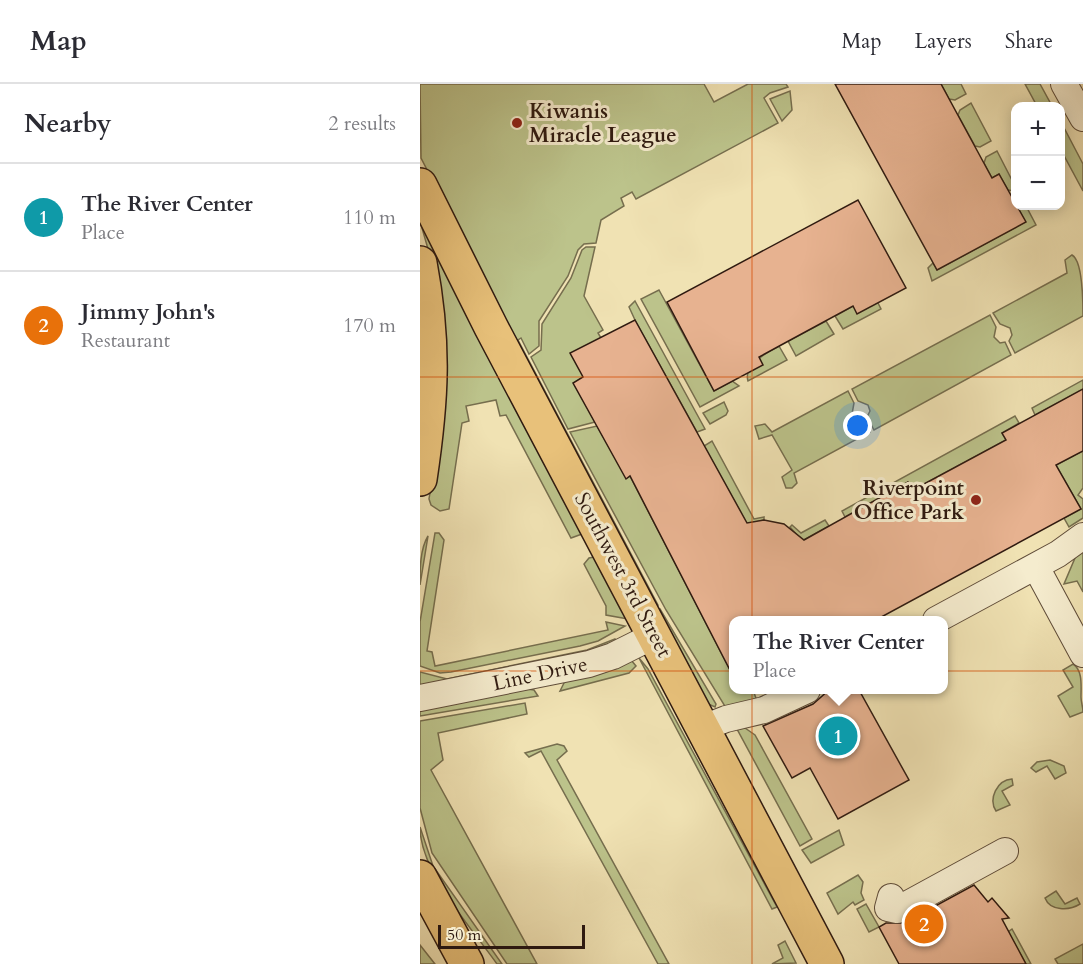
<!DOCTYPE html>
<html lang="en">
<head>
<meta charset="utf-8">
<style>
  :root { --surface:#fff; --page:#f2f2f3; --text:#2b2b33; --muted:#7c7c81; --line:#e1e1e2; --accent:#8f2418 }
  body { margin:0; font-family:Cardo,serif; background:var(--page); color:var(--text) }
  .controls { position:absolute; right:18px; top:18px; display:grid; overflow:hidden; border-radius:12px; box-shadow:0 3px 15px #0003 }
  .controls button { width:54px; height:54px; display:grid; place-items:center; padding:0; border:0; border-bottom:2px solid var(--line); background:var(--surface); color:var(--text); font:30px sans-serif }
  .scale { position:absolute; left:18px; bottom:15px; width:147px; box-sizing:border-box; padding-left:6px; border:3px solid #2f1a10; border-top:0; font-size:16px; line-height:21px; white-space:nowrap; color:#2f1a10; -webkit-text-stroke:4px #f5ecce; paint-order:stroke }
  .you { position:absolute; left:438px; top:342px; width:21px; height:21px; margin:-15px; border:4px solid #fff; border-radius:50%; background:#1a73e8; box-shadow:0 0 0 9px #1a73e833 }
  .badge { display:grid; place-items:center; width:39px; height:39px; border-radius:50%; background:var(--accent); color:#fff; font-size:20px; font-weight:700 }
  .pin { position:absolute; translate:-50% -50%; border:3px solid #fff; box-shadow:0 2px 6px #0006 }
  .popup { position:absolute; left:309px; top:532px; width:219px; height:78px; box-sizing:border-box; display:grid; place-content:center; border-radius:12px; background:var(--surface); filter:drop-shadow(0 2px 4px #0005); font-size:20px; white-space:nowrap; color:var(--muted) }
  .popup b { font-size:22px; color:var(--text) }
  .popup::after { content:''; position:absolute; left:50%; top:100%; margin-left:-12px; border:12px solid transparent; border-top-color:var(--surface) }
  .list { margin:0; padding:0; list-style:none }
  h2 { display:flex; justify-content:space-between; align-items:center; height:78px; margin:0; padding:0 24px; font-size:26px }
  h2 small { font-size:20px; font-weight:400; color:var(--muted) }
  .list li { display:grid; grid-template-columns:39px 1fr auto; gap:18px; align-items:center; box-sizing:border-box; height:108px; padding:0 24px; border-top:2px solid var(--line) }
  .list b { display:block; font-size:22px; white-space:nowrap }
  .list p { margin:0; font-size:20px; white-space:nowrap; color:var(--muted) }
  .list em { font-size:20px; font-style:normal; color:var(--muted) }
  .map { position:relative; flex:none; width:663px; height:880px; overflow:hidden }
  header { display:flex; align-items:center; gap:36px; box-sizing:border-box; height:84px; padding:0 30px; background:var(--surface); border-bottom:2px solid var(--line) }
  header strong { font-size:28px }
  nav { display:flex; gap:33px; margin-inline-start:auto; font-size:21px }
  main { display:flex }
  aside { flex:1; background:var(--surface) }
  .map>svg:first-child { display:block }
  .green { fill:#bcc38b; stroke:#766e4e; stroke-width:1.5 }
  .building { fill:#e7b290; stroke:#2f1a10; stroke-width:1.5 }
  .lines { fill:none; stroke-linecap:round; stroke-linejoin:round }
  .minor-casing { stroke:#5f4c39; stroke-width:28 }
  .major-casing { stroke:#2f1a10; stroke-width:36 }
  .minor { stroke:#f5ecce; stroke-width:26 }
  .major { stroke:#e8c17a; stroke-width:33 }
  .grid { fill:none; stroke:#d6530c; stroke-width:1.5; stroke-opacity:0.55 }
  .poi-dot { fill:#8f2418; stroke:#f5ecce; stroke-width:2 }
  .labels { text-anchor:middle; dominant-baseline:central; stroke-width:6; stroke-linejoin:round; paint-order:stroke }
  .poi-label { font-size:21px; font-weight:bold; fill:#2f1a10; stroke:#f5ecce; text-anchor:start }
  .street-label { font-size:21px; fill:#2f1a10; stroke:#f5ecce }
</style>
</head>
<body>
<header>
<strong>Map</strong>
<nav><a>Map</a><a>Layers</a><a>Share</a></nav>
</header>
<main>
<aside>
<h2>Nearby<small>2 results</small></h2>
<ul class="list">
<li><span class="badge" style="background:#0f9aa8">1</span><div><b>The River Center</b><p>Place</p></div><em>110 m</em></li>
<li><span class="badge" style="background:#e8710a">2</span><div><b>Jimmy John's</b><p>Restaurant</p></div><em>170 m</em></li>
</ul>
</aside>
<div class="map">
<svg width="663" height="880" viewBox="0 0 663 880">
  <rect width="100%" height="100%" fill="#f0e2b3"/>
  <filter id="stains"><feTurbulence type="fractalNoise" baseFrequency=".00333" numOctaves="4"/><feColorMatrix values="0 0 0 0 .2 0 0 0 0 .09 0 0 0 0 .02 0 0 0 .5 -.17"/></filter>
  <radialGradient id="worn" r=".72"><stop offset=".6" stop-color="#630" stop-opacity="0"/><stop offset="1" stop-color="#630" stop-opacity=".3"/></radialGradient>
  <g class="green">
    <polygon points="0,0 284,0 294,18 328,0 366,0 368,3 350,9 344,14 358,39 216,115 212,108 201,114 204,122 181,136 176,159 164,160 158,166 148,192 119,237 119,262 109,270 101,254 98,256 238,521 233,523 1,74"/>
    <polygon points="521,0 541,0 546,10 535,16 529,15"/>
    <polygon points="605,0 620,0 632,22 617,22"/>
    <polygon points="370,7 372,26 362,37 350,15"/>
    <polygon points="551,19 571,57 560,63 555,62 538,31 540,26"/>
    <polygon points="641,38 663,80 663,107 641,66"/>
    <polygon points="577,67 595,102 594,107 588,106 579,90 572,94 564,79 566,73"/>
    <polygon points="597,122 606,122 616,141 512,197 508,184 513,179 517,186 605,138"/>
    <polygon points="0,137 162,450 151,454 86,331 80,332 76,316 46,322 49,337 42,339 29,425 20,427 11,421 9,415 16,371 14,186"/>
    <polygon points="166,163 175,163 164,212 183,246 178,249 181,254 163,293 154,299 175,338 148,345 111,273 121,266 122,240 151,194 162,166"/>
    <path d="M652 171C663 177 663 216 663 232L595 269 589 257 592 251 590 244 580 240 573 229 647 189 645 176Z"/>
    <polygon points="239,206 294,307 312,297 319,302 280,323 221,215"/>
    <polygon points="215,217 285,345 277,348 215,236 209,223"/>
    <polygon points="458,219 461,225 423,245 415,232 433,222"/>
    <polygon points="570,231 576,243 574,253 580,259 585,258 591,271 454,346 447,333 450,327 448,321 438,317 432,305"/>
    <polygon points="406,237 414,250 376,272 368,257"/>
    <path d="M359 262 367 276 328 297C323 280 347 269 359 262Z"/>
    <polygon points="663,296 663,305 615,331 612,324"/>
    <polygon points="428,307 434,319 432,330 443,335 450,348 374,389 377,399 372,404 366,404 362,393 372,386 352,351 339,355 335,342 345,340 352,348"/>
    <polygon points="304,318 308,327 306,331 290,340 283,329"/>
    <polygon points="595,332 599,339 582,349 586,356 493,406 488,398 425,433 422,427"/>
    <polygon points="177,342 207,394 210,392 309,584 313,582 313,606 333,606 337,617 306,624 246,526 150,348"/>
    <polygon points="292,357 334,435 344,433 344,436 327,440 284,362"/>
    <polygon points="663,367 663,404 658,411 663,415 663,434 649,443 644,434 661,425 636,381"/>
    <polygon points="405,436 409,442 382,457 370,443 372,441 381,449"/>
    <polygon points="15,449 19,449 24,456 7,567 12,568 15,582 188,546 186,538 205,542 178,557 160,562 31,588 20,589 0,582 0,538"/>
    <path d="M8 452 0 501C0 485 0 465 8 452Z"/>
    <polygon points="663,466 663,508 657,497 644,500 658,467"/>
    <polygon points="174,473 208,535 186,531 186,522 164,480 169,474"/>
    <polygon points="240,525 296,620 295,623 286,619 236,528"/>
    <polygon points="195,555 196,557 167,569 0,602 0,588 27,595 167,566"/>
    <polygon points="219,574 228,585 357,823 352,825"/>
    <polygon points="211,576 216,582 209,589 140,607 145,597"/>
    <path d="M653 580C663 586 661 603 661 613 661 618 663 623 663 628L650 633 638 612 653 603 643 586Z"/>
    <polygon points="107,605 114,606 118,612 0,632 0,626"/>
    <polygon points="105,619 107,630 18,649 23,676 11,686 117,880 87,880 12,769 0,724 0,637"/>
    <polygon points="325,644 335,651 392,755 380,762 317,645"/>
    <polygon points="137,660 144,662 147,667 137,676 249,880 238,880 121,667 109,673 105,669"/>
    <polygon points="630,676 644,682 646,689 635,695 627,682 616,688 611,684 617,678"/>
    <path d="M592 695 593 701 582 707 590 721 576 727C568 715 577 696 592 695Z"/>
    <path d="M0 743 13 782 82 880H77C51 843 0 788 0 743Z"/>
    <polygon points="419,746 424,761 391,779 382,766"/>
    <polygon points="438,791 443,798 441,809 444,816 435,821 433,818 418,830 407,809"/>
    <path d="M636 807 645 820 657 814 660 820C649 827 630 827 625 814Z"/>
    <polygon points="446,820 459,843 449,848 437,825"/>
    <polygon points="592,845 611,880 606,880 588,848"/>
    <polygon points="365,857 376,879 352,880 363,874 358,861"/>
    <polygon points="663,860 663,880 638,880 635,875"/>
    <polygon points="0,861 15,880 0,880"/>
  </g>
  <g class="building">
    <polygon points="415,0 521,0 572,94 579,90 606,138 517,186"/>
    <polygon points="438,116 486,204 437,230 433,222 363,260 339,273 343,281 294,307 247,218"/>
    <polygon points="215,236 327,439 344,436 364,440 384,456 488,398 493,406 586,356 582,349 663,305 663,367 636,381 661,425 454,537 313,537 313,592 210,392 206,395 153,299 163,293 150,269"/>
    <polygon points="409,606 439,606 489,696 418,735 390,684 372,694 343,642 393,620"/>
    <polygon points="554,801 568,818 572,814 589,834 582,835 606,880 479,880 459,843 466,839 484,839"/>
  </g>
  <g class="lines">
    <g class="minor-casing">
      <g id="minor">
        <polyline points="644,0 663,34"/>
        <polyline points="616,483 663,570"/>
        <polyline points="516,536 638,470 663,452"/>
        <polyline points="0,614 169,580 193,572 235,551"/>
        <polyline points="283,644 306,635 344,626 387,606"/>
        <polyline points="471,813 468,824 477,826 585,767"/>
      </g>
    </g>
    <g class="major-casing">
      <g id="major">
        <polyline points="0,101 71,243 407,880"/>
        <path d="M0 179C15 259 12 315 0 395"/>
        <polyline points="0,793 47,880"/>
      </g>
    </g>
    <use href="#minor" class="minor"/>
    <use href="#major" class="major"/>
  </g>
  <path class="grid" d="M332 0V880M0 293H663M0 587H663"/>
  <g class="poi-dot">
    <circle cx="97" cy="39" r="6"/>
    <circle cx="556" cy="416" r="6"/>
  </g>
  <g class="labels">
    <g class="poi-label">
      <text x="109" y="27">Kiwanis<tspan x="109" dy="24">Miracle League</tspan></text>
      <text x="544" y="404" text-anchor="end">Riverpoint<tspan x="544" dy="24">Office Park</tspan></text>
    </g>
    <g class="street-label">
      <text transform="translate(203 491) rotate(62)">Southwest 3rd Street</text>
      <text transform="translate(120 590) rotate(-12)">Line Drive</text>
    </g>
  </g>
  <rect width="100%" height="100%" filter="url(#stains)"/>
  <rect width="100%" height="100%" fill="url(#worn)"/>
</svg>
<div class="controls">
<button>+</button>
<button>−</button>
</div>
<div class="scale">50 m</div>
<div class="you"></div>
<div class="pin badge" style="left:418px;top:652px;background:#0f9aa8">1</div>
<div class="popup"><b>The River Center</b>Place</div>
<div class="pin badge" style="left:504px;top:840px;background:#e8710a">2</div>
</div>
</main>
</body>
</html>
